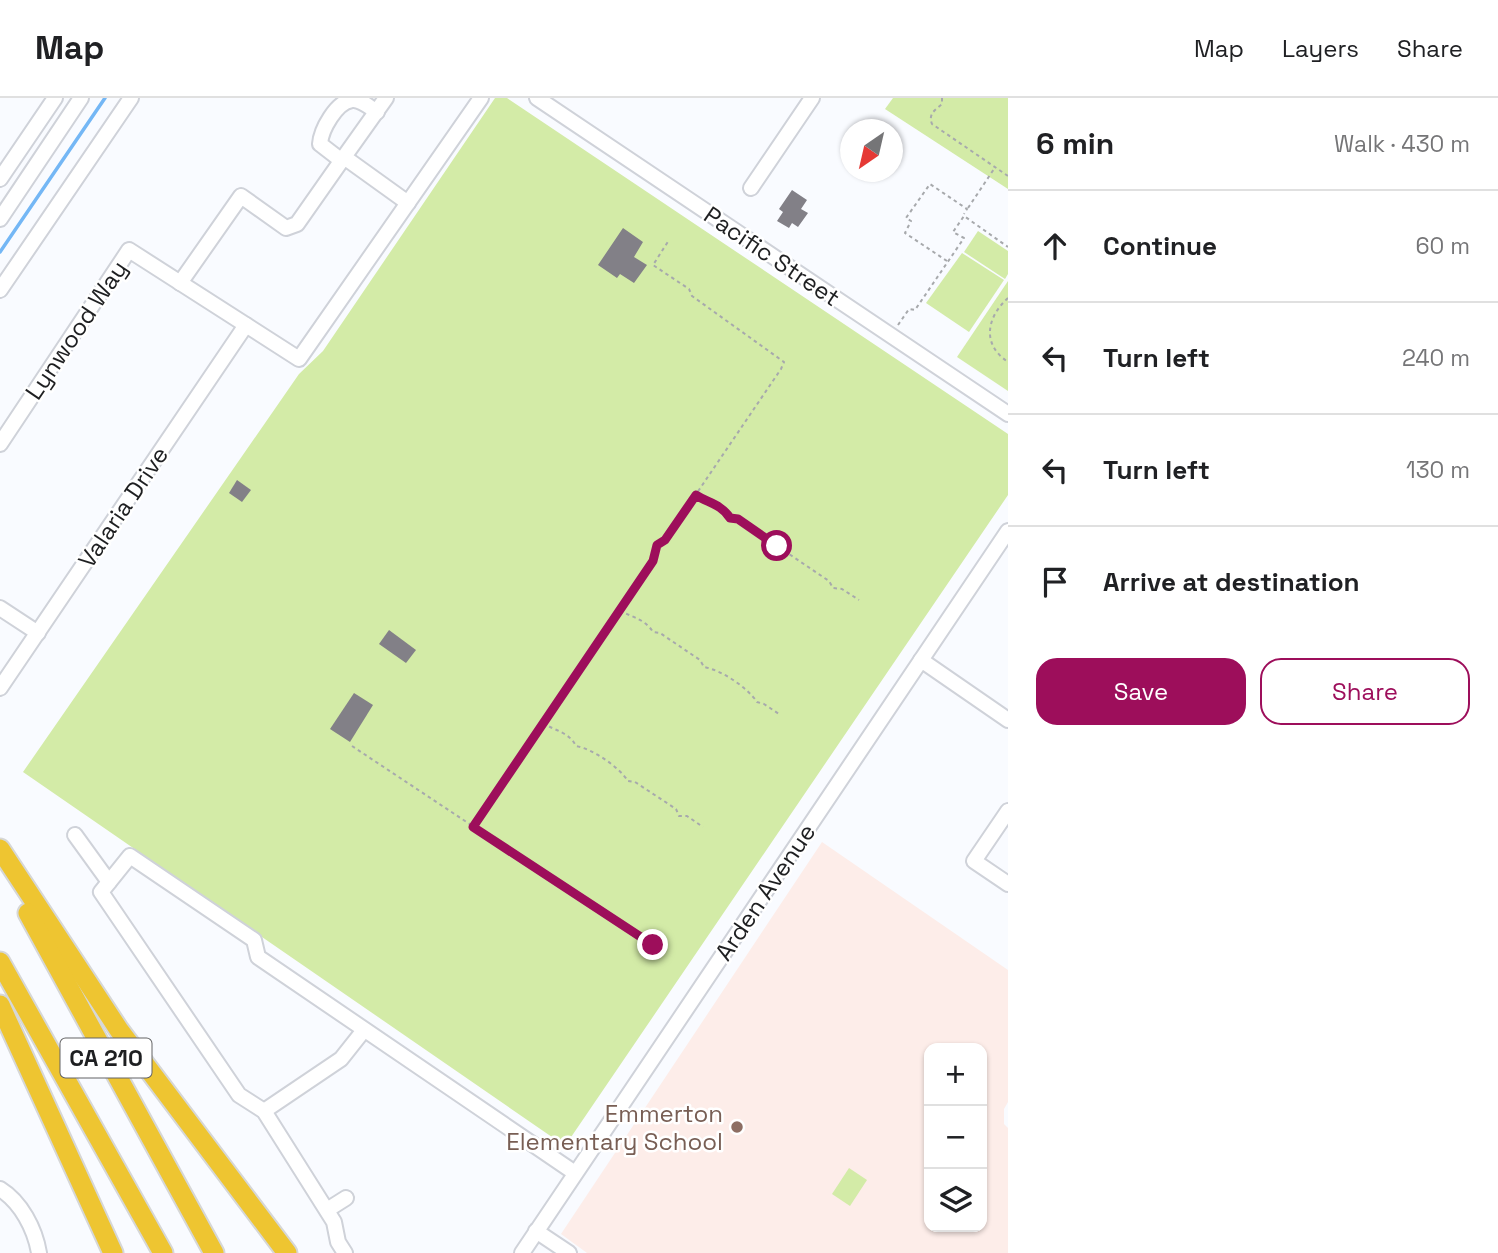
<!DOCTYPE html>
<html lang="en">
<head>
<meta charset="utf-8">
<style>
  :root { --surface:#fff; --page:#f2f2f2; --text:#202124; --muted:#757577; --line:#e0e0e0; --accent:#9d0e5b }
  body { margin:0; font-family:"Space Grotesk",sans-serif; background:var(--page); color:var(--text) }
  .controls { position:absolute; right:21px; bottom:21px; display:grid; overflow:hidden; border-radius:14px; box-shadow:0 2px 5px #0004 }
  .controls button { width:63px; height:63px; display:grid; place-items:center; padding:0; border:0; border-bottom:2px solid var(--line); background:var(--surface); color:var(--text); font:35px sans-serif }
  .compass { position:absolute; left:840px; top:21px; width:63px; height:63px; border-radius:50%; background:var(--surface); box-shadow:0 2px 5px #0004; rotate:214deg }
  .stop { position:absolute; width:21px; height:21px; margin:-16px; border:5px solid #9d0e5b; border-radius:50%; background:#fff }
  .stop.end { background:#9d0e5b; border-color:#fff; box-shadow:0 2px 7px #0008 }
  .list { margin:0; padding:0; list-style:none }
  h2 { display:flex; justify-content:space-between; align-items:center; height:91px; margin:0; padding:0 28px; font-size:30px }
  h2 small { font-size:23px; font-weight:400; color:var(--muted) }
  .list li { display:grid; grid-template-columns:46px 1fr auto; gap:21px; align-items:center; box-sizing:border-box; height:112px; padding:0 28px; border-top:2px solid var(--line) }
  .list b { display:block; font-size:26px; white-space:nowrap }
  .list em { font-size:23px; font-style:normal; color:var(--muted) }
  .actions { display:flex; gap:14px; padding:21px 28px }
  .actions a { flex:1; padding:16px 0; border:2px solid var(--accent); border-radius:21px; text-align:center; font-size:24px; color:var(--accent) }
  .actions .main { background:var(--accent); color:#fff }
  .icon { flex:none; width:38px; height:38px; fill:none; stroke:currentColor; stroke-width:2; stroke-linecap:round; stroke-linejoin:round }
  .map { position:relative; flex:none; width:1008px; height:1155px; overflow:hidden }
  header { display:flex; align-items:center; gap:42px; box-sizing:border-box; height:98px; padding:0 35px; background:var(--surface); border-bottom:2px solid var(--line) }
  header strong { font-size:33px }
  nav { display:flex; gap:38px; margin-inline-start:auto; font-size:24px }
  main { display:flex }
  aside { flex:1; background:var(--surface) }
  .map>svg:first-child { display:block }
  .education { fill:#fdede9; fill-rule:evenodd }
  .green { fill:#d3eba7 }
  .lines { fill:none; stroke-linecap:round; stroke-linejoin:round }
  .stream { stroke:#74b7f5; stroke-width:3.5 }
  .building { fill:#828087 }
  .minor-casing { stroke:#cfd2d9; stroke-width:18 }
  .highway-casing { stroke:#d6d7d7; stroke-width:23 }
  .path { stroke:#a7a9ac; stroke-width:2; stroke-dasharray:3.5 3.5; stroke-linecap:butt }
  .minor { stroke:#fff; stroke-width:14 }
  .highway { stroke:#eec531; stroke-width:19 }
  .route { stroke:#9d0e5b; stroke-width:9 }
  .education-dot { fill:#8d6e63; stroke:#fff; stroke-width:2.5 }
  .labels { text-anchor:middle; dominant-baseline:central; stroke-width:5; stroke-linejoin:round; paint-order:stroke }
  .shield { fill:#fff; stroke:#626264; stroke-width:2 }
  .shield-label { font-size:23px; font-weight:bold; fill:#1e1f21 }
  .street-label { font-size:24px; fill:#1e1f21; stroke:#fff }
  .education-label { font-size:24px; fill:#785e54; stroke:#fff; text-anchor:end }
</style>
</head>
<body>
<header>
<strong>Map</strong>
<nav><a>Map</a><a>Layers</a><a>Share</a></nav>
</header>
<main>
<div class="map">
<svg width="1008" height="1155" viewBox="0 0 1008 1155">
  <rect width="100%" height="100%" fill="#f9fbff"/>
  <path class="education" d="M822 744 1008 872V1004L1004 1011V1026L1008 1030V1155H587L561 1136ZM929 950H982V1129H929Z"/>
  <g class="green">
    <polygon points="495,0 507,0 1008,336 1008,397 565,1048 23,674 299,276 323,253"/>
    <polygon points="893,0 1008,0 1008,91 885,11"/>
    <polygon points="978,133 1008,153 1008,176 1005,181 964,154"/>
    <polygon points="962,155 1004,182 969,234 926,205"/>
    <polygon points="1008,183 1008,293 957,259"/>
    <polygon points="849,1070 867,1082 850,1108 832,1096"/>
  </g>
  <g class="lines">
    <polyline class="stream" points="0,154 105,0"/>
  </g>
  <g class="building">
    <polygon points="792,92 807,102 801,111 808,115 798,129 792,125 789,130 777,123 783,114 779,111"/>
    <polygon points="623,130 643,144 634,159 647,167 634,185 620,176 617,180 598,167"/>
    <polygon points="237,382 251,392 242,404 229,395"/>
    <polygon points="389,532 416,552 406,565 379,546"/>
    <polygon points="354,595 373,607 350,644 330,631"/>
  </g>
  <g class="lines">
    <g class="minor-casing">
      <g id="minor">
        <polyline points="386,0 344,59 408,105"/>
        <polyline points="537,0 1008,316"/>
        <path d="M342 63 320 46C321 32 336 4 352 2 361 1 369 9 377 14"/>
        <polyline points="0,81 55,0"/>
        <polyline points="751,90 812,0"/>
        <polyline points="0,121 81,0"/>
        <polyline points="180,185 241,98 286,130 297,126 344,59"/>
        <polyline points="0,192 131,0"/>
        <polyline points="0,346 129,152 299,261 481,0"/>
        <polyline points="0,510 38,535"/>
        <polyline points="921,562 1008,622"/>
        <polyline points="0,590 246,227"/>
        <polyline points="1008,713 974,763 1008,786"/>
        <polyline points="75,737 109,784"/>
        <polyline points="264,1013 341,961 364,932"/>
        <path d="M0 1091C21 1104 35 1131 39 1155"/>
        <polyline points="327,1112 346,1100"/>
        <polyline points="536,1133 569,1155"/>
        <polyline points="345,1155 338,1144 334,1124 264,1013 239,997 101,794 130,758 254,842 258,859 575,1075"/>
        <polyline points="522,1155 1008,433"/>
      </g>
    </g>
    <g class="highway-casing">
      <g id="highway">
        <polyline points="0,751 119,932 287,1155"/>
        <polyline points="28,815 214,1155"/>
        <polyline points="0,864 163,1155"/>
        <polyline points="0,907 113,1155"/>
      </g>
    </g>
    <g class="path">
      <path d="M942 0V6C935 12 928 16 932 26L1008 78"/>
      <polyline points="968,110 994,71"/>
      <polyline points="947,163 905,135 911,123 906,120 930,86 967,111 964,116"/>
      <path d="M1008 200C987 219 981 246 1008 264"/>
      <polyline points="898,227 909,211 915,212 964,140 953,134 964,118 1008,149"/>
      <path d="M697 398C708 406 721 406 730 420L738 421 777 448 781 454 789 456 829 483 833 490 842 491 859 502"/>
      <path d="M620 512C632 520 644 520 653 534L660 535 700 562 704 569C721 572 747 589 757 604L764 606 779 616"/>
      <path d="M543 625C555 633 569 634 576 648 593 651 619 669 628 683L635 684 676 711 679 718H687L703 729"/>
      <polyline points="352,648 667,857"/>
      <polyline points="473,729 653,463 657,447 665,442 781,271 784,264 692,198 689,191 653,167 669,142"/>
    </g>
    <use href="#minor" class="minor"/>
    <use href="#highway" class="highway"/>
  </g>
  <g class="lines">
    <path class="route" d="M653 847 473 729 653 463 657 447 665 442 696 397C708 405 721 406 730 420L738 421 777 448"/>
  </g>
  <circle class="education-dot" cx="737" cy="1029" r="7"/>
  <g class="labels">
    <rect class="shield" x="60.5" y="940.5" width="91" height="39" rx="5"/>
    <g class="shield-label">
      <text x="106" y="960">CA 210</text>
    </g>
    <g class="street-label">
      <text transform="translate(772 158) rotate(34)">Pacific Street</text>
      <text transform="translate(76 232) rotate(-56)">Lynwood Way</text>
      <text transform="translate(123 409) rotate(-56)">Valaria Drive</text>
      <text transform="translate(765 794) rotate(-56)">Arden Avenue</text>
    </g>
    <g class="education-label">
      <text x="723" y="1015">Emmerton<tspan x="723" dy="28">Elementary School</tspan></text>
    </g>
  </g>
</svg>
<div class="controls">
<button>+</button>
<button>−</button>
<button><svg class="icon" aria-label="layers" viewBox="0 0 24 24"><path d="M12 4l9 5-9 5-9-5zM3 14l9 5 9-5"/></svg></button>
</div>
<svg class="compass" viewBox="-18 -18 36 36"><path d="M0-13l5 13h-10z" fill="#e53935"/><path d="M0 13l5-13h-10z" fill="#757577"/></svg>
<div class="stop" style="left:777px;top:448px"></div>
<div class="stop end" style="left:653px;top:847px"></div>
</div>
<aside>
<h2>6 min<small>Walk · 430 m</small></h2>
<ul class="list">
<li><svg class="icon" aria-label="ahead" viewBox="0 0 24 24"><path d="M12 20V5M6 11l6-6 6 6"/></svg><div><b>Continue</b></div><em>60 m</em></li>
<li><svg class="icon" aria-label="left" viewBox="0 0 24 24"><path d="M17 20v-9H6M10 6l-5 5 5 5"/></svg><div><b>Turn left</b></div><em>240 m</em></li>
<li><svg class="icon" aria-label="left" viewBox="0 0 24 24"><path d="M17 20v-9H6M10 6l-5 5 5 5"/></svg><div><b>Turn left</b></div><em>130 m</em></li>
<li><svg class="icon" aria-label="arrive" viewBox="0 0 24 24"><path d="M6 21V4h12l-3 4 3 4H6"/></svg><div><b>Arrive at destination</b></div></li>
</ul>
<div class="actions"><a class="main">Save</a><a>Share</a></div>
</aside>
</main>
</body>
</html>
